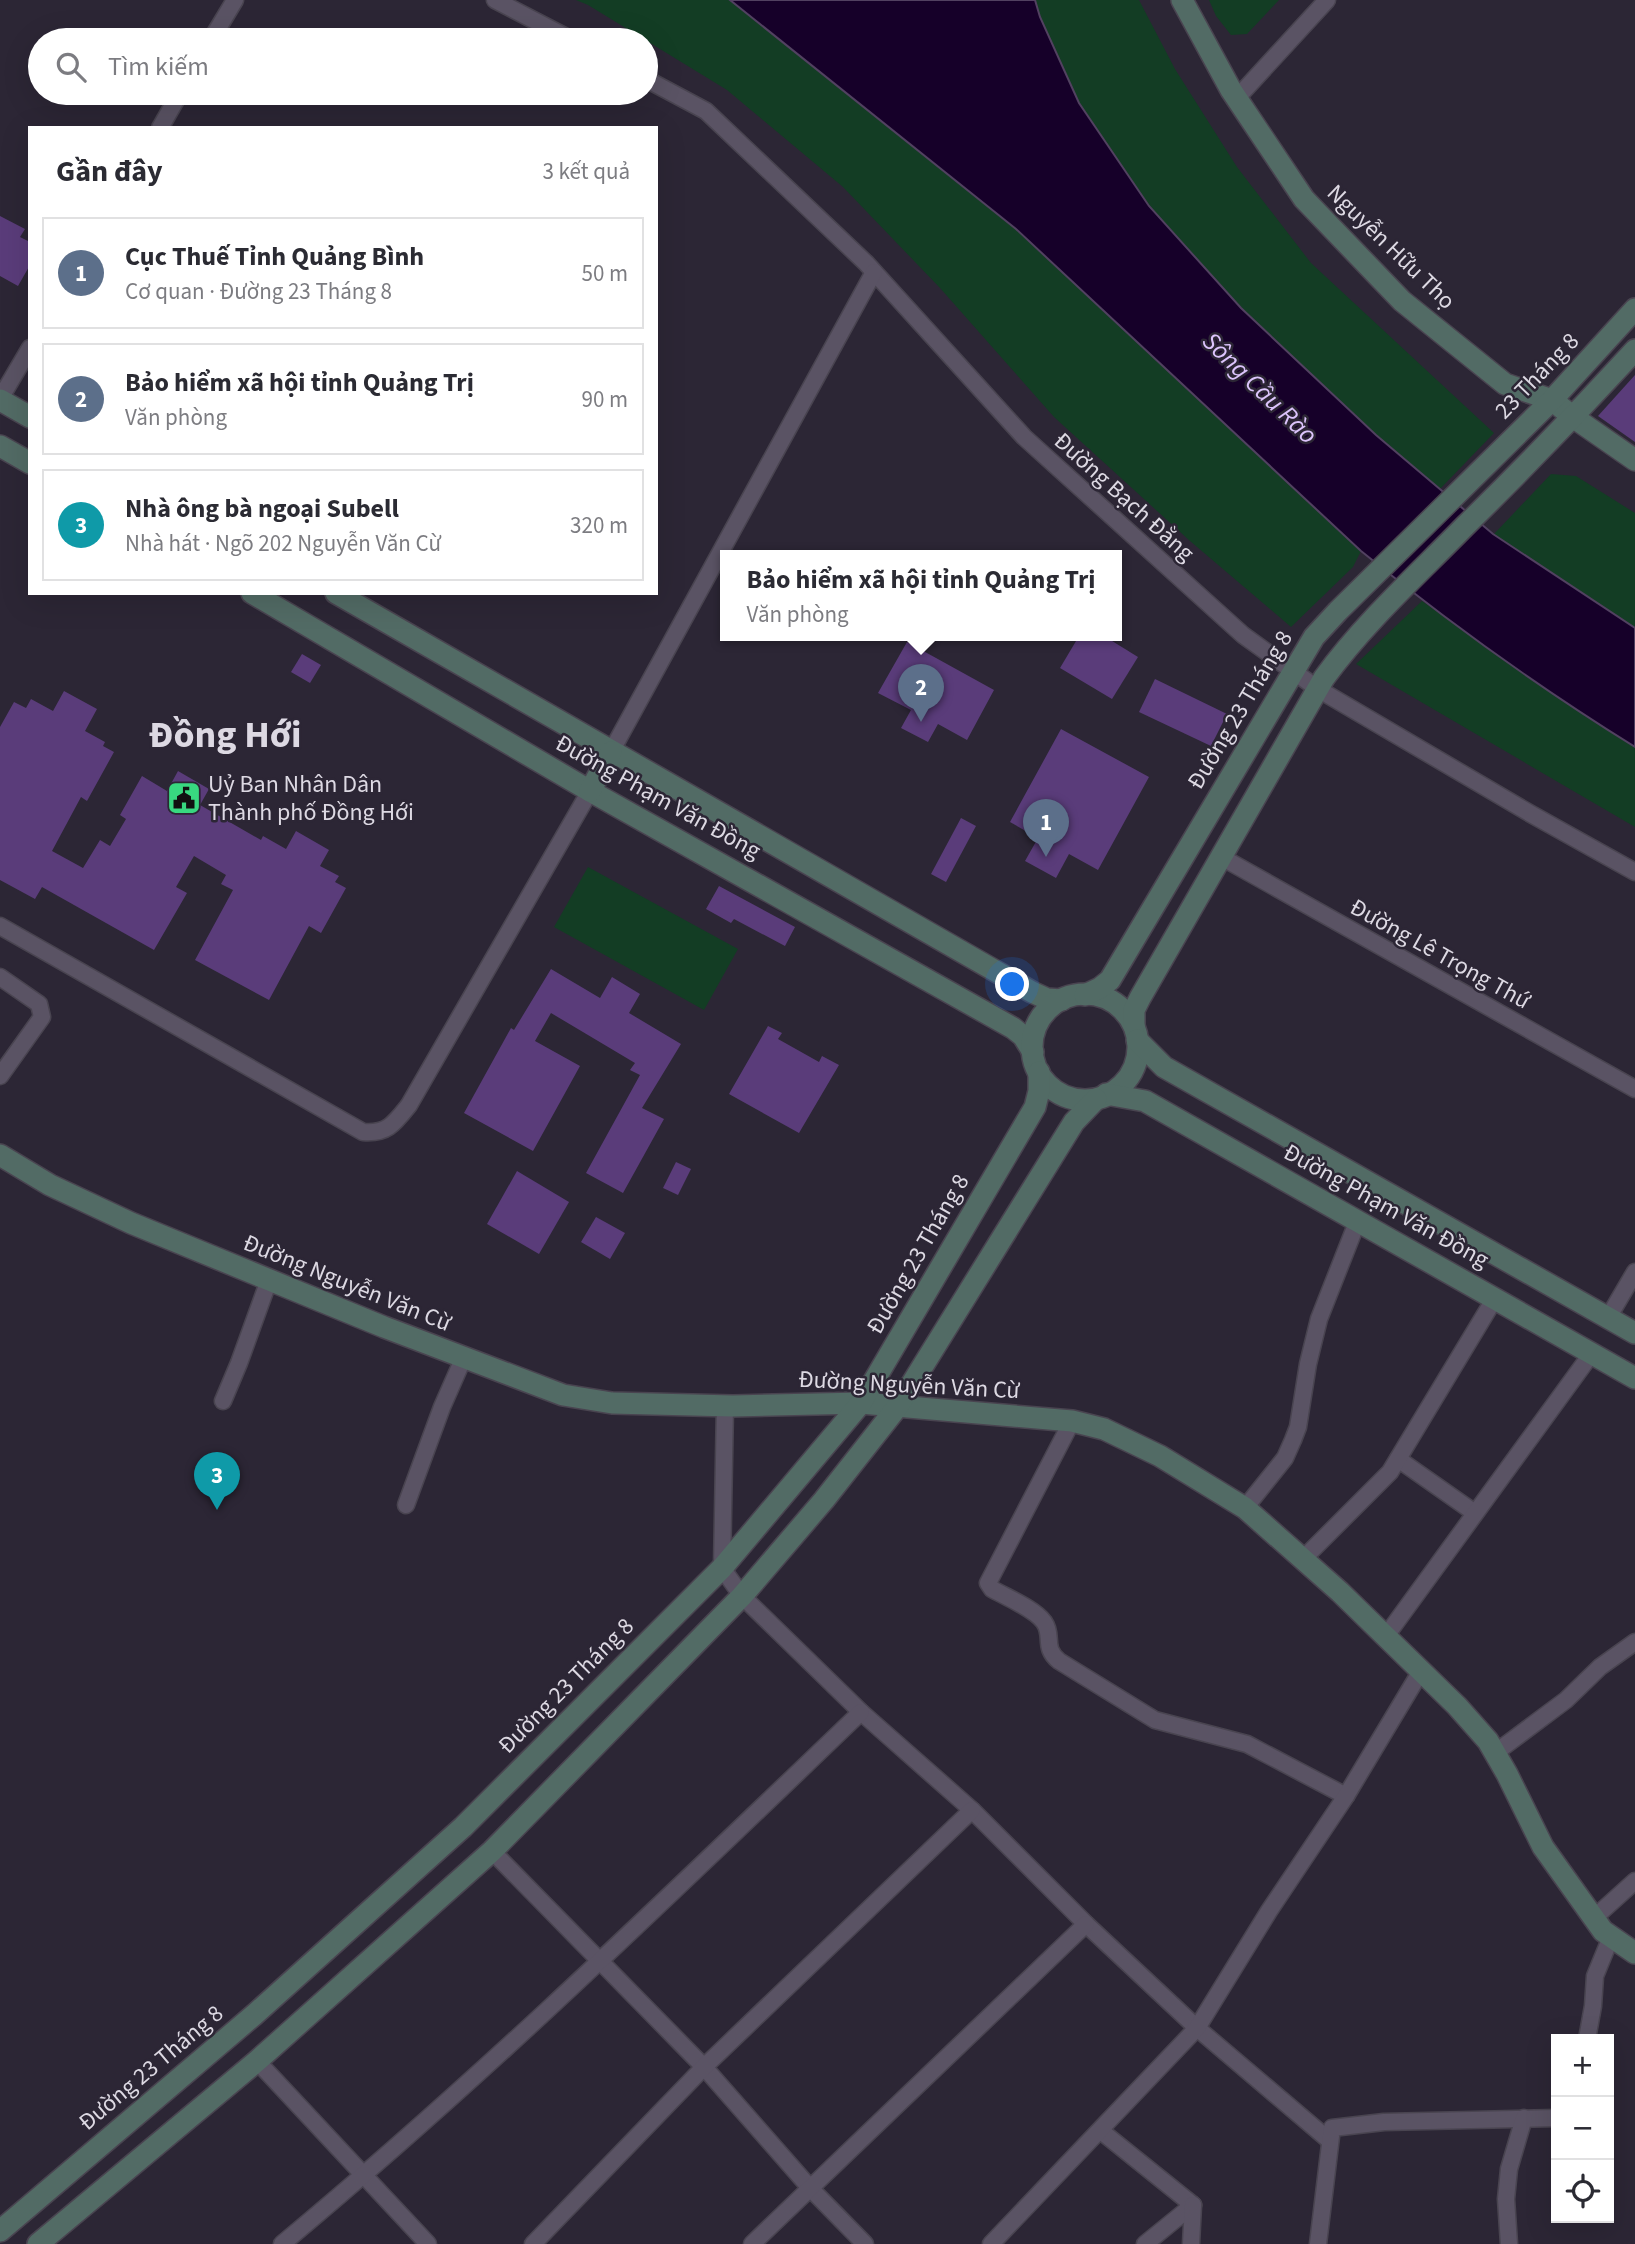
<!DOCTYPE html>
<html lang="vi">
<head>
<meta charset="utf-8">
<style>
  :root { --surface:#fff; --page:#f7f7f7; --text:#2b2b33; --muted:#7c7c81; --line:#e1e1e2; --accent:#2563eb }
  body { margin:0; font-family:"Source Sans 3",sans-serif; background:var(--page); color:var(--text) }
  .controls { position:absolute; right:21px; bottom:21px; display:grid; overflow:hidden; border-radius:0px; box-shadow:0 7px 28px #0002 }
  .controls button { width:63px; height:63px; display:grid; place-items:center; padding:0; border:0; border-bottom:2px solid var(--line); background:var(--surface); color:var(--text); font:35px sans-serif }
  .you { position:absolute; left:1013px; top:985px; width:24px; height:24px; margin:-18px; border:5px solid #fff; border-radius:50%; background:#1a73e8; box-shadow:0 0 0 10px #1a73e833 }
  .badge { display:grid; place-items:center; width:46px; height:46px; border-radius:50%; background:var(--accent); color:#fff; font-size:23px; font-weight:700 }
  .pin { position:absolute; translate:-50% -58px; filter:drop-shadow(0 2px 4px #0008) }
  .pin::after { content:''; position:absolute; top:37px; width:24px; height:21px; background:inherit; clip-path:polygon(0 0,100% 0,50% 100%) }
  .popup { position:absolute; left:720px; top:550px; width:402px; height:91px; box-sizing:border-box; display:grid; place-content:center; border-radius:0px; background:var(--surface); filter:drop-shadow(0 2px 5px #0005); font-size:23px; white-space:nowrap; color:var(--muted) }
  .popup b { font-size:26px; color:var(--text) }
  .popup::after { content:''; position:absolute; left:50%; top:100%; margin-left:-14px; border:14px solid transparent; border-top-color:var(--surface) }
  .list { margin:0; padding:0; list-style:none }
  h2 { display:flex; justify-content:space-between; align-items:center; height:91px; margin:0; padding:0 28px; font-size:30px }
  h2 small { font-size:23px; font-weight:400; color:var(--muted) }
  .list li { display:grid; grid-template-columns:46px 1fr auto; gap:21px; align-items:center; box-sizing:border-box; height:112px; margin:0 14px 14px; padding:0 14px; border:2px solid var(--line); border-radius:0px }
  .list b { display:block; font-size:26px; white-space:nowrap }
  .list p { margin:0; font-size:23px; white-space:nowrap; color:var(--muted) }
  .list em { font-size:23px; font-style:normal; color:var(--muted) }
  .icon { flex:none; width:38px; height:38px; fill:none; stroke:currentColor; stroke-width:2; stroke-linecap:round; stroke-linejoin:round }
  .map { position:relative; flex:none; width:1635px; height:2244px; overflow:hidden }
  .search { position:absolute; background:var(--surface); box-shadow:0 7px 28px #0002; left:28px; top:28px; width:630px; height:77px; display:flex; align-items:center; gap:18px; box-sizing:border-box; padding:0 24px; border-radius:38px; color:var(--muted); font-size:26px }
  .panel { position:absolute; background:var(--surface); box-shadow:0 7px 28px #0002; left:28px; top:126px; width:630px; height:469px; border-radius:0px }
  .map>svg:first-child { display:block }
  .green { fill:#133d24 }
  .water { fill:#160029; stroke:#524161; stroke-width:2 }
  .building { fill:#5a3c7a }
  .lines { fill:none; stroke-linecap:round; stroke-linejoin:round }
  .street-casing { stroke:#494450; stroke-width:19 }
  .secondary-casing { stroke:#494450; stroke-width:24 }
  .street { stroke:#5a5364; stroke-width:16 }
  .secondary { stroke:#526b65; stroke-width:21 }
  .labels { text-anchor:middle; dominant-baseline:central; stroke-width:5; stroke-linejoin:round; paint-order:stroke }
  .street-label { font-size:24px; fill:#ddd9e3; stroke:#2c2635 }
  .poi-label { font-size:24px; fill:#ddd9e3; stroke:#2c2635; text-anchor:start }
  .water-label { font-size:26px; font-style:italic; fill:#dcc4fc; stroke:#2c2635 }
  .town-label { font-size:38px; font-weight:bold; fill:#ddd9e3; stroke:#2c2635 }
</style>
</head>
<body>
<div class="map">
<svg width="1635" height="2244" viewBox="0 0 1635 2244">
  <rect width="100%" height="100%" fill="#2c2635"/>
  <g class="green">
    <polygon points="576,0 730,0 1016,229 1361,551 1353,567 1291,627 1190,541 1054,417 940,288 843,187 727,90 588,5"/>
    <polygon points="1035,0 1139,0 1175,69 1237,167 1311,263 1494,433 1439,490 1376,435 1241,308 1149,206 1079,103 1040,17"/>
    <polygon points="1209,0 1279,0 1247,34 1231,35 1216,16"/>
    <polygon points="1551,474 1576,476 1635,513 1635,628 1494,534"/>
    <polygon points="1422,601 1593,721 1635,747 1635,827 1356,664"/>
    <polygon points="588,867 738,949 704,1010 554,927"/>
  </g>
  <path class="water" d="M730 0H1035L1040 17 1079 103 1149 206 1241 308 1376 435 1493 534 1635 628V747C1540 688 1448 622 1361 551L1016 229Z"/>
  <g class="building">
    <polygon points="0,216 25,229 20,237 30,242 30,265 18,286 0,276"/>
    <polygon points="1635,375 1635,442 1598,416"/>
    <polygon points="1079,636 1104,636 1138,657 1112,699 1060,668"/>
    <polygon points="907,642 994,690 967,740 938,724 928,742 901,728 911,710 878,693"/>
    <polygon points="302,654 321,665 310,683 291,672"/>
    <polygon points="1155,679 1227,714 1211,746 1139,712"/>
    <polygon points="64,691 97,709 85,731 105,742 103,746 114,752 87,801 81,797 52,851 83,868 100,840 110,846 126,819 120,815 142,776 167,791 178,771 209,789 200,805 261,840 263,836 286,849 296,831 329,850 320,866 339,876 335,882 346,888 321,933 309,926 269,1000 195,960 233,890 221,884 226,875 194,856 176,887 187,893 154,950 42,887 35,899 0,880 0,727 14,702 26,708 31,699 53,711"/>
    <polygon points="1061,729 1149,777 1098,870 1069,854 1056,878 1025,861 1038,838 1010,822"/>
    <polygon points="961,818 976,826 946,882 931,874"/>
    <polygon points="719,886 795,927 785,946 734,919 731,923 706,909"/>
    <polygon points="551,969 600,998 612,977 640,994 629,1013 681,1044 642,1108 664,1119 623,1193 586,1173 640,1075 630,1070 635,1063 551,1013 535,1041 580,1066 533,1151 464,1113 511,1028 514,1030"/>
    <polygon points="768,1026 782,1033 778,1039 819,1062 822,1056 839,1065 799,1133 729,1094"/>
    <polygon points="676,1162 691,1169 678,1195 663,1188"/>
    <polygon points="517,1171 569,1202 539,1254 487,1224"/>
    <polygon points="596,1217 625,1233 610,1259 581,1242"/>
  </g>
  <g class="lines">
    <g class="street-casing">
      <g id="street">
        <polyline points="495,0 572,40"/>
        <polyline points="211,40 235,0"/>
        <polyline points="646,79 706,111 866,263 1024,437 1243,635 1318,689 1531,814 1635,872"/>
        <polyline points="1237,98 1327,0"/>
        <polyline points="160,128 180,93"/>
        <polyline points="0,399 30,348"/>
        <polyline points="611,752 874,272"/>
        <polyline points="1223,858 1635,1089"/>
        <path d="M0 926 363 1132C387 1134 394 1124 409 1105L590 791"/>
        <polyline points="0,977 39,1004 42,1017 0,1076"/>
        <polyline points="1608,1318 1635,1272"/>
        <polyline points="223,1401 239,1363 269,1280"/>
        <polyline points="725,1405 722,1568 742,1596 861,1712 972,1810 1086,1924 1197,2028 1330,2141"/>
        <path d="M1072 1421 988 1583 992 1589C1006 1597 1035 1609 1044 1622 1054 1636 1042 1647 1059 1661L1155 1720 1247 1744 1346 1796"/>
        <polyline points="1398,1459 1475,1513"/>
        <polyline points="406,1505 442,1407 464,1357"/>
        <polyline points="1245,1508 1285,1458 1293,1440 1298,1427 1308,1364 1319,1319 1358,1220"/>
        <polyline points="1303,1559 1390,1472 1495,1298"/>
        <polyline points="1386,1636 1592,1353"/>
        <polyline points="1495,1753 1566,1700 1600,1667 1635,1642"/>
        <polyline points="492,1851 704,2067 811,2189 865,2244"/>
        <polyline points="1594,1918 1635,1881"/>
        <polyline points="1587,2039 1593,2006 1595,1976 1611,1937"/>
        <polyline points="257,2061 428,2244"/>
        <polyline points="1101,2131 1193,2205"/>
        <path d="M282 2244C484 2076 672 1893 861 1712"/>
        <polyline points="533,2244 704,2067 972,1810"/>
        <polyline points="752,2244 1086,1924"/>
        <polyline points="991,2244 1197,2028 1269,1911 1346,1796 1421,1671"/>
        <polyline points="1145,2244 1193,2205"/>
        <polyline points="1191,2244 1193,2205"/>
        <polyline points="1318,2244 1332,2128 1384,2122 1556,2118"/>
        <polyline points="1509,2244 1506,2199 1509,2169 1524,2118"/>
      </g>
    </g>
    <g class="secondary-casing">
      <g id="secondary">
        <polyline points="1182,0 1231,90 1304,199 1402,301 1505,384 1552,400 1573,417 1635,460"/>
        <polyline points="0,400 30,417"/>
        <polyline points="0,446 30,463"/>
        <polyline points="252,593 590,791 1013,1028 1023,1036 1033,1052"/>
        <polyline points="336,593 1032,992 1047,999 1062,1000"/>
        <polyline points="590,791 611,752"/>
        <circle cx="1085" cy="1047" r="53"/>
        <polyline points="1085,995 1100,988 1110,980 1314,637 1338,611 1552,400 1635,309"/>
        <path d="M1134 1026V1010L1140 998 1324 678C1365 622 1417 575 1465 526 1523 469 1580 410 1635 350"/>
        <polyline points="1137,1040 1164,1067 1635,1333"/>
        <polyline points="1106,1094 1145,1101 1635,1378"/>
        <polyline points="0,1155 50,1185 131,1223 384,1327 563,1395 612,1403 733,1406 861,1403 1072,1421 1104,1429 1160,1456 1245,1508 1340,1592 1457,1706 1488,1741 1507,1774 1543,1847 1603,1931 1635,1953"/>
        <polyline points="0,2231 254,2015 463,1827 722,1568 861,1403 1035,1107 1039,1091 1039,1072"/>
        <polyline points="38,2244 257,2061 492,1851 742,1596 824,1500 898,1406 1074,1122 1096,1099"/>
      </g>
    </g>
    <use href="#street" class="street"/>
    <use href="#secondary" class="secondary"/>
  </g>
  <defs>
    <g id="civic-square" transform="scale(1.75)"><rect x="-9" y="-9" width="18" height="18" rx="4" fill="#38d880" stroke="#2c2635"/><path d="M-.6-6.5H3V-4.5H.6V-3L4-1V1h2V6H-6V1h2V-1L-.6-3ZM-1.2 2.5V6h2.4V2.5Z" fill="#111"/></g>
  </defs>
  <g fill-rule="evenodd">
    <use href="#civic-square" x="184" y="798"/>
  </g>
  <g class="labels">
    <g class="street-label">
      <text transform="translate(1391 247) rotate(44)">Nguyễn Hữu Thọ</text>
      <text transform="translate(1537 376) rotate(-46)">23 Tháng 8</text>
      <text transform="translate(1124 497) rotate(42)">Đường Bạch Đằng</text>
      <text transform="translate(1240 710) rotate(-59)">Đường 23 Tháng 8</text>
      <text transform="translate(658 797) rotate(29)">Đường Phạm Văn Đồng</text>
      <text transform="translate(1440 954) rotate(29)">Đường Lê Trọng Thứ</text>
      <text transform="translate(1386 1206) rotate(29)">Đường Phạm Văn Đồng</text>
      <text transform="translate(918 1254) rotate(-60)">Đường 23 Tháng 8</text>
      <text transform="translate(347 1283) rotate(22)">Đường Nguyễn Văn Cừ</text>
      <text transform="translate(909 1385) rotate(3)">Đường Nguyễn Văn Cừ</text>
      <text transform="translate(566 1686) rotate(-45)">Đường 23 Tháng 8</text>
      <text transform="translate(151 2068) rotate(-40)">Đường 23 Tháng 8</text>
    </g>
    <g class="poi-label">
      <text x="208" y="784">Uỷ Ban Nhân Dân<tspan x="208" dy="28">Thành phố Đồng Hới</tspan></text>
    </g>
    <g class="water-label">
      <text transform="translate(1260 388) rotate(44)">Sông Cầu Rào</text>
    </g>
    <g class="town-label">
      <text x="225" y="735">Đồng Hới</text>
    </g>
  </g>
</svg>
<div class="controls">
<button>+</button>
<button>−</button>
<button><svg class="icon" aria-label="locate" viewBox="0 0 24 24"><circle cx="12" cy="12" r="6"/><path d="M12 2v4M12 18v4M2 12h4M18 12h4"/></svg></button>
</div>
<div class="you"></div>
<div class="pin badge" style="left:1046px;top:857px;background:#5c6f8a">1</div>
<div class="pin badge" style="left:921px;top:722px;background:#5c6f8a">2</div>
<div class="popup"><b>Bảo hiểm xã hội tỉnh Quảng Trị</b>Văn phòng</div>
<div class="pin badge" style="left:217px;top:1510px;background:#0f9aa8">3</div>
<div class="search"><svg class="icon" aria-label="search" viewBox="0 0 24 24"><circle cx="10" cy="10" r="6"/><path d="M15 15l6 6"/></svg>Tìm kiếm</div>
<section class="panel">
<h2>Gần đây<small>3 kết quả</small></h2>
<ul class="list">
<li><span class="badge" style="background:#5c6f8a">1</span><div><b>Cục Thuế Tỉnh Quảng Bình</b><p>Cơ quan · Đường 23 Tháng 8</p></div><em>50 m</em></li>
<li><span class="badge" style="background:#5c6f8a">2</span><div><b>Bảo hiểm xã hội tỉnh Quảng Trị</b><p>Văn phòng</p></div><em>90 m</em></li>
<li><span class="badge" style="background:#0f9aa8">3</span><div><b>Nhà ông bà ngoại Subell</b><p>Nhà hát · Ngõ 202 Nguyễn Văn Cừ</p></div><em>320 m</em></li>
</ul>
</section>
</div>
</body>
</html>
